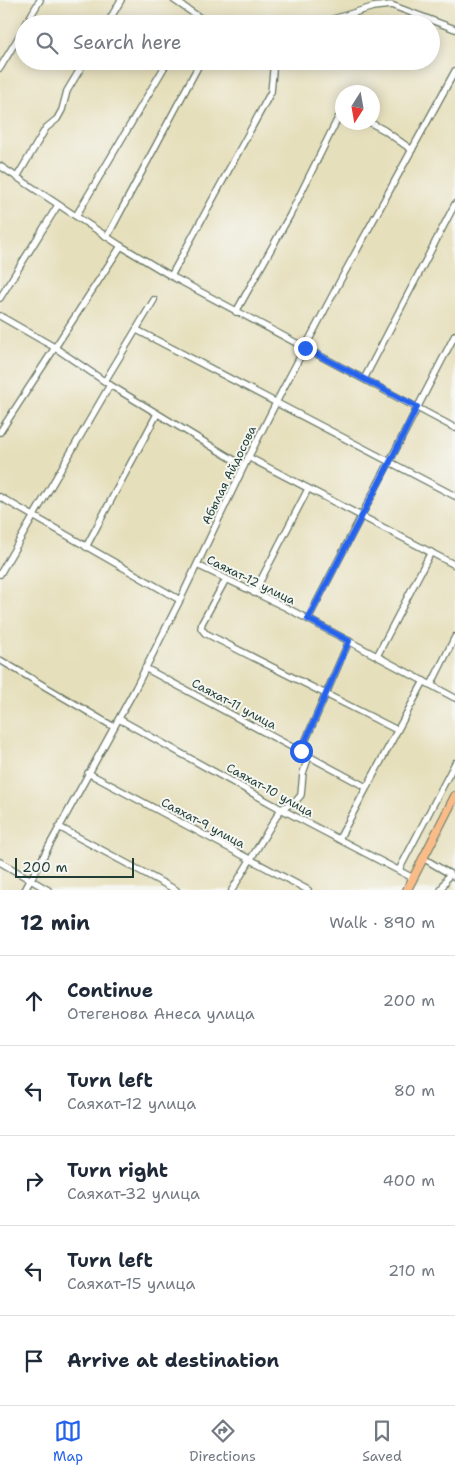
<!DOCTYPE html>
<html lang="en">
<head>
<meta charset="utf-8">
<style>
  :root { --surface:#fff; --page:#f6f6f7; --text:#1f2937; --muted:#747a83; --line:#e0e1e3; --accent:#2563eb }
  body { margin:0; font-family:"Shantell Sans",sans-serif; background:var(--page); color:var(--text) }
  .compass { position:absolute; left:335px; top:85px; width:45px; height:45px; border-radius:50%; background:var(--surface); box-shadow:0 2px 12px #0003; rotate:191deg }
  .scale { position:absolute; left:15px; bottom:12px; width:119px; box-sizing:border-box; padding-left:5px; border:2px solid #1f3d34; border-top:0; font-size:14px; line-height:18px; white-space:nowrap; color:#1f3d34; -webkit-text-stroke:4px #f6f6f2; paint-order:stroke }
  .stop { position:absolute; width:15px; height:15px; margin:-11px; border:4px solid #2563eb; border-radius:50%; background:#fff }
  .stop.end { background:#2563eb; border-color:#fff; box-shadow:0 1px 5px #0008 }
  .list { margin:0; padding:0; list-style:none }
  h2 { display:flex; justify-content:space-between; align-items:center; height:65px; margin:0; padding:0 20px; font-size:21px }
  h2 small { font-size:16px; font-weight:400; color:var(--muted) }
  .list li { display:grid; grid-template-columns:32px 1fr auto; gap:15px; align-items:center; box-sizing:border-box; height:90px; padding:0 20px; border-top:1px solid var(--line) }
  .list b { display:block; font-size:19px; white-space:nowrap }
  .list p { margin:0; font-size:16px; white-space:nowrap; color:var(--muted) }
  .list em { font-size:16px; font-style:normal; color:var(--muted) }
  .icon { flex:none; width:28px; height:28px; fill:none; stroke:currentColor; stroke-width:2; stroke-linecap:round; stroke-linejoin:round }
  .map { position:relative; flex:none; width:455px; height:890px; overflow:hidden }
  .search { position:absolute; background:var(--surface); box-shadow:0 2px 12px #0003; left:15px; right:15px; top:15px; height:55px; display:flex; align-items:center; gap:12px; box-sizing:border-box; padding:0 18px; border-radius:28px; color:var(--muted); font-size:19px }
  .sheet { height:515px; background:var(--surface) }
  nav { display:flex; justify-content:space-around; align-items:center; box-sizing:border-box; height:70px; border-top:1px solid var(--line); background:var(--surface); font-size:14px; color:var(--muted) }
  nav a { display:grid; justify-items:center; gap:2px }
  nav .on { color:var(--accent) }
  .map>svg:first-child { display:block }
  .lines { fill:none; stroke-linecap:round; stroke-linejoin:round }
  .minor-casing { stroke:#657663; stroke-width:8 }
  .major-casing { stroke:#657663; stroke-width:10 }
  .minor { stroke:#fff; stroke-width:5.5 }
  .major { stroke:#f9bc89; stroke-width:8 }
  .route { stroke:#2563eb; stroke-width:6 }
  .labels { text-anchor:middle; dominant-baseline:central; stroke-width:4; stroke-linejoin:round; paint-order:stroke }
  .street-label { font-size:12px; fill:#1f3d34; stroke:#f6f6f2 }
</style>
</head>
<body>
<div class="map">
<svg width="455" height="890" viewBox="0 0 455 890">
  <rect width="100%" height="100%" fill="#f6f6f2"/>
  <filter id="ink" filterUnits="userSpaceOnUse"><feTurbulence type="fractalNoise" baseFrequency=".02" numOctaves="2"/><feDisplacementMap in="SourceGraphic" scale="10" xChannelSelector="R" yChannelSelector="G"/><feConvolveMatrix kernelMatrix="1 2 1 2 8 2 1 2 1" color-interpolation-filters="sRGB"/></filter>
  <filter id="wash" filterUnits="userSpaceOnUse"><feTurbulence type="fractalNoise" baseFrequency=".0096" numOctaves="4" result="noise"/><feDisplacementMap in="SourceGraphic" scale="20" xChannelSelector="R" yChannelSelector="G"/><feGaussianBlur stdDeviation="1.12" result="paint"/><feColorMatrix in="noise" values="0 0 0 0 0 0 0 0 0 0 0 0 0 0 0 0 0 1.4 0 .05"/><feComposite in="paint" operator="in"/></filter>
  <g filter="url(#wash)">
    <rect width="100%" height="100%" fill="#e6dfbb"/>
  </g>
  <g filter="url(#ink)">
    <g class="lines">
      <g class="minor-casing">
        <g id="minor">
          <polyline points="174,0 209,24"/>
          <polyline points="26,24 40,0"/>
          <polyline points="107,24 121,0"/>
          <polyline points="191,24 196,15"/>
          <polyline points="317,24 373,7 391,5 455,29"/>
          <polyline points="0,68 24,28"/>
          <polyline points="369,122 384,130 412,150"/>
          <polyline points="0,166 121,246 171,276 455,428"/>
          <polyline points="17,177 46,128 57,119 62,110 67,91 85,61"/>
          <polyline points="76,216 168,61"/>
          <polyline points="107,237 201,61"/>
          <polyline points="171,276 271,92 274,61"/>
          <polyline points="0,298 58,205"/>
          <polyline points="236,312 290,215 338,118 342,115"/>
          <polyline points="0,316 54,347 110,385 0,574"/>
          <polyline points="137,330 455,496"/>
          <polyline points="364,379 455,204"/>
          <polyline points="105,381 154,300"/>
          <polyline points="110,385 244,466"/>
          <polyline points="0,432 121,246"/>
          <polyline points="248,457 455,565"/>
          <polyline points="0,497 180,600"/>
          <polyline points="86,547 157,414"/>
          <polyline points="197,565 287,608 455,698"/>
          <polyline points="226,579 202,623 201,628 205,633 397,730"/>
          <polyline points="254,593 308,489"/>
          <polyline points="308,619 455,335"/>
          <polyline points="377,656 431,552"/>
          <polyline points="0,660 114,727"/>
          <polyline points="145,668 366,787"/>
          <polyline points="431,685 455,637"/>
          <polyline points="119,719 281,809 413,878"/>
          <polyline points="301,751 349,641"/>
          <polyline points="88,773 308,890"/>
          <polyline points="59,827 176,890"/>
          <polyline points="339,839 424,681"/>
          <polyline points="423,858 455,877"/>
          <polyline points="0,862 48,890"/>
          <polyline points="399,870 455,763"/>
          <polyline points="25,890 135,689 180,600 244,466 282,391 340,281 455,71"/>
          <polyline points="232,890 281,809 296,801 301,795 303,773 309,756"/>
          <polyline points="441,890 449,874"/>
        </g>
      </g>
      <g class="major-casing">
        <polyline id="major" points="407,890 455,796"/>
      </g>
      <use href="#minor" class="minor"/>
      <use href="#major" class="major"/>
    </g>
  </g>
  <g class="lines" filter="url(#ink)">
    <polyline class="route" points="301,751 349,641 308,619 390,462 417,407 305,348"/>
  </g>
  <g class="labels">
    <g class="street-label">
      <text transform="translate(229 475) rotate(-64)">Абылая Айдосова</text>
      <text transform="translate(251 580) rotate(26)">Саяхат-12 улица</text>
      <text transform="translate(234 704) rotate(28)">Саяхат-11 улица</text>
      <text transform="translate(270 790) rotate(29)">Саяхат-10 улица</text>
      <text transform="translate(203 823) rotate(28)">Саяхат-9 улица</text>
    </g>
  </g>
</svg>
<svg class="compass" viewBox="-18 -18 36 36"><path d="M0-13l5 13h-10z" fill="#e53935"/><path d="M0 13l5-13h-10z" fill="#747a83"/></svg>
<div class="scale">200 m</div>
<div class="stop" style="left:301px;top:751px"></div>
<div class="stop end" style="left:305px;top:348px"></div>
<div class="search"><svg class="icon" aria-label="search" viewBox="0 0 24 24"><circle cx="10" cy="10" r="6"/><path d="M15 15l6 6"/></svg>Search here</div>
</div>
<section class="sheet">
<h2>12 min<small>Walk · 890 m</small></h2>
<ul class="list">
<li><svg class="icon" aria-label="ahead" viewBox="0 0 24 24"><path d="M12 20V5M6 11l6-6 6 6"/></svg><div><b>Continue</b><p>Отегенова Анеса улица</p></div><em>200 m</em></li>
<li><svg class="icon" aria-label="left" viewBox="0 0 24 24"><path d="M17 20v-9H6M10 6l-5 5 5 5"/></svg><div><b>Turn left</b><p>Саяхат-12 улица</p></div><em>80 m</em></li>
<li><svg class="icon" aria-label="right" viewBox="0 0 24 24"><path d="M7 20v-9h11M14 6l5 5-5 5"/></svg><div><b>Turn right</b><p>Саяхат-32 улица</p></div><em>400 m</em></li>
<li><svg class="icon" aria-label="left" viewBox="0 0 24 24"><path d="M17 20v-9H6M10 6l-5 5 5 5"/></svg><div><b>Turn left</b><p>Саяхат-15 улица</p></div><em>210 m</em></li>
<li><svg class="icon" aria-label="arrive" viewBox="0 0 24 24"><path d="M6 21V4h12l-3 4 3 4H6"/></svg><div><b>Arrive at destination</b></div></li>
</ul>
</section>
<nav>
<a class="on"><svg class="icon" aria-label="map" viewBox="0 0 24 24"><path d="M3 6l6-2 6 2 6-2v14l-6 2-6-2-6 2zM9 4v14M15 6v14"/></svg>Map</a>
<a><svg class="icon" aria-label="directions" viewBox="0 0 24 24"><path d="M12 3l9 9-9 9-9-9zM9 14v-3h6M13 9l2 2-2 2"/></svg>Directions</a>
<a><svg class="icon" aria-label="saved" viewBox="0 0 24 24"><path d="M7 4h10v16l-5-4-5 4z"/></svg>Saved</a>
</nav>
</body>
</html>
